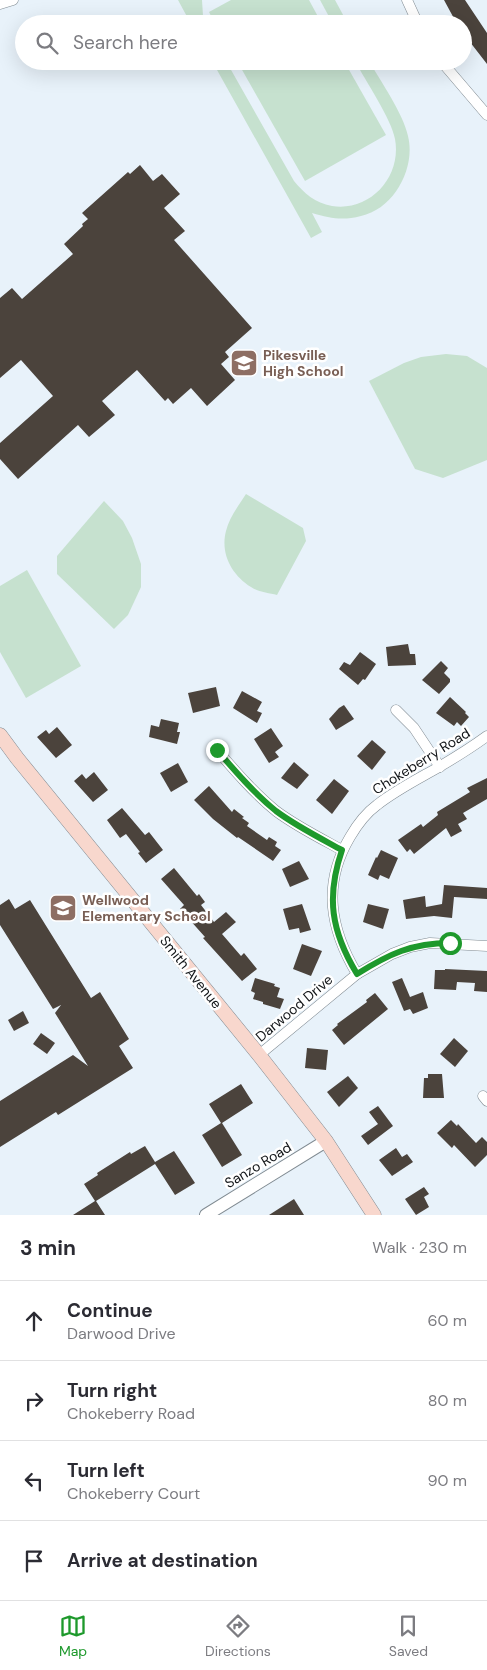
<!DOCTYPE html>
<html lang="en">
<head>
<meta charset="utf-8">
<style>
  :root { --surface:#fff; --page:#f2f2f3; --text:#2b2b33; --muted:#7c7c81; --line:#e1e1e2; --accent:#1e992c }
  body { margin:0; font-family:"DM Sans",sans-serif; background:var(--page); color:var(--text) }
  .stop { position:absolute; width:15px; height:15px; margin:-11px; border:4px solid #1e992c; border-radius:50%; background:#fff }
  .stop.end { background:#1e992c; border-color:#fff; box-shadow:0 1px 5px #0008 }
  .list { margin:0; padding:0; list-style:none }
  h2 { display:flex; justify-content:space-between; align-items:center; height:65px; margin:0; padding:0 20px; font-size:21px }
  h2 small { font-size:16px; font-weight:400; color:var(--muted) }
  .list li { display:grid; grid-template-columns:32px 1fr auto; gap:15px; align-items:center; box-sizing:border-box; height:80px; padding:0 20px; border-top:1px solid var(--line) }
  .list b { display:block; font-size:19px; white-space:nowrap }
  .list p { margin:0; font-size:16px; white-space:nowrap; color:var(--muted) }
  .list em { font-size:16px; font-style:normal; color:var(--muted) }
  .icon { flex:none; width:28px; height:28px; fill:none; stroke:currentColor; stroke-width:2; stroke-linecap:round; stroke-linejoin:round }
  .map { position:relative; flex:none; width:487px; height:1215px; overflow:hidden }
  .search { position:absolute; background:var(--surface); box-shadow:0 5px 20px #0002; left:15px; right:15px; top:15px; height:55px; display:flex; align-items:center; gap:12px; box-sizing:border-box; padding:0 18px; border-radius:28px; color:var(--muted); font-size:19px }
  .sheet { height:385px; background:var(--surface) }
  nav { display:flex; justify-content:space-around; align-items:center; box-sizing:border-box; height:70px; border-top:1px solid var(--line); background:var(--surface); font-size:14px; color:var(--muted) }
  nav a { display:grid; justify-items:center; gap:2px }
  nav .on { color:var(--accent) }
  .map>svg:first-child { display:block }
  .green { fill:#c6e1cf }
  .building { fill:#4b433c }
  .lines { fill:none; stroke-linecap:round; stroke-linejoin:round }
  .minor-casing { stroke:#818b92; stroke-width:11 }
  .tertiary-casing { stroke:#818b92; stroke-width:14 }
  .secondary-casing { stroke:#818b92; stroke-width:15 }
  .minor { stroke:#fff; stroke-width:10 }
  .tertiary { stroke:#fff; stroke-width:12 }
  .secondary { stroke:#f8d7cd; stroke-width:14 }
  .route { stroke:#1e992c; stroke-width:6 }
  .labels { text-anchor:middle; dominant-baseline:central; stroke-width:5; stroke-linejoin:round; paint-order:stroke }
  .education-label { font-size:14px; font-weight:bold; fill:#785e54; stroke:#fff; text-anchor:start }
  .street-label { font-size:14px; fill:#111417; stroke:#fff }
</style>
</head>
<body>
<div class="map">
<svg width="487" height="1215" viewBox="0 0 487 1215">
  <rect width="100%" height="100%" fill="#e8f2fa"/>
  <g class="green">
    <polygon points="178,0 202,0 203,16 206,24 191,24"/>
    <polygon points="231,0 309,0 322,24 215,24 209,12"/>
    <polygon points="320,0 335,0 348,24 333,24"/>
    <path d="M212 61H226L294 181C304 193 315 203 332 206 370 212 402 177 395 139 392 120 365 80 355 61H369C381 82 403 113 408 136 416 168 394 209 361 216 342 221 330 218 312 213L322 232 311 238Z"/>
    <polygon points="237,61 344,61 386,135 305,181"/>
    <polygon points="446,354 467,356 487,368 487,460 443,478 415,469 369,381 404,363 421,357"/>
    <path d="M246 494 303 528 306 541 277 595C269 593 258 592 251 587 232 575 220 554 226 531 229 518 239 505 246 494Z"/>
    <polygon points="104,501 123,521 132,538 141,564 141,587 128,615 114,629 57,574 57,556"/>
    <polygon points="27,570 81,666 26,698 0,652 0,586"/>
  </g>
  <g class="building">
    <polygon points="444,0 465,0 487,33 487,64 463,33 463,24 457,24"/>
    <polygon points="140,165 153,181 162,174 180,194 164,208 185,231 174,240 252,328 225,352 229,357 221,364 235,380 207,406 191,388 173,404 168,398 165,401 137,370 102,401 115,415 89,437 78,425 18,479 0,459 0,443 53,396 21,360 0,378 0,298 12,288 22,299 73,254 64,244 83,226 82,224 88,219 82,213 128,172 130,174"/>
    <polygon points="408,644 410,654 415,654 416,665 388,666 386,647"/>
    <polygon points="360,652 376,664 365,680 363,679 358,685 339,669 344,662 350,665"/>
    <polygon points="441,661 448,668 444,673 450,679 450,682 439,694 422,680"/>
    <polygon points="216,687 220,706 193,713 188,693"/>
    <polygon points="242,691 262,702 257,711 262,713 257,723 233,708"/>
    <polygon points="450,697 466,712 465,713 469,717 461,726 457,722 454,726 436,713"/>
    <polygon points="344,705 354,719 336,730 329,719 339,708"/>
    <polygon points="161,719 179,723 177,732 180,732 177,744 149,737 151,725 159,727"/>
    <polygon points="57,727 72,745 56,758 37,737 46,730 49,734"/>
    <polygon points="271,728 283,746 275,752 279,757 269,763 254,739"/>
    <polygon points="372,740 386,752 372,770 357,756"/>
    <polygon points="294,762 309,775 297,789 281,778"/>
    <polygon points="178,763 188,782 171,792 160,773"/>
    <polygon points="94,772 108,790 93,802 74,781 82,774 86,779"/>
    <polygon points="487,778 487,799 463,813 467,819 458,824 462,831 451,837 446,828 414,854 410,849 407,852 398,840 421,824 423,827 438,815 437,812 470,792 467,788"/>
    <polygon points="334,779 349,791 332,814 316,800"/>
    <polygon points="209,786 232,812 234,809 244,817 242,818 249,823 247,826 267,840 269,837 277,842 275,846 281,850 273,861 238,837 237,838 213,819 194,800"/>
    <polygon points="122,808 145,835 149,832 163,850 146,863 138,853 140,852 126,834 120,838 107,820"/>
    <polygon points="381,850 398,858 389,879 380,875 378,880 368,875 376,857 377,858"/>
    <polygon points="299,861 309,879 290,887 282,869"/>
    <polygon points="174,868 197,896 199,894 205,902 201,905 214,922 226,912 236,922 222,934 241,956 244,953 257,969 242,981 203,938 205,937 180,909 184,905 161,879"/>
    <polygon points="444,885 487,888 487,899 454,897 452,918 434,916 406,919 403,900 425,896 426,907 442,904"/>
    <polygon points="9,899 15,909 30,900 91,998 100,992 129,1039 119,1046 133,1068 58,1115 56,1112 0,1147 0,1101 73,1055 88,1066 55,1013 61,1005 53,1009 0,925 0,905"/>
    <polygon points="302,904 311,930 300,933 299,928 289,930 283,909"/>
    <polygon points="368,904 389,909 383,929 363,922"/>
    <polygon points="302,944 322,951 311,976 293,969"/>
    <polygon points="445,969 487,971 487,992 474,991 475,983 457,982 456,990 434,989 435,970 445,970"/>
    <polygon points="255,978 275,984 274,986 280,988 277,997 284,999 280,1009 263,1004 263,1002 253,999 255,993 251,991"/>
    <polygon points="402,978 410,997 423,992 428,1008 413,1014 410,1009 404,1011 392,982"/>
    <polygon points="375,993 388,1009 344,1045 332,1030 338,1025 337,1024 367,1002 366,1000"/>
    <polygon points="23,1011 29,1023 14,1031 8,1020"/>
    <polygon points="41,1033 55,1043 47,1054 33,1044"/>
    <polygon points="454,1038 468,1051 455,1067 440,1054"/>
    <polygon points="307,1048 328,1050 326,1070 305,1068"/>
    <polygon points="428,1074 442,1074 444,1098 423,1098 424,1078 428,1078"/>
    <polygon points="348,1076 358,1088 339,1107 327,1092"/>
    <polygon points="241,1084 253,1103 222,1123 242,1155 222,1167 202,1135 221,1123 209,1104"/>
    <polygon points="378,1106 393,1126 368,1145 361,1136 378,1124 369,1112"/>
    <polygon points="451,1120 457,1126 458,1124 476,1143 482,1137 487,1142 487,1155 475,1167 454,1145 452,1148 437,1133"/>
    <polygon points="145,1146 155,1162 174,1151 195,1183 175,1195 155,1164 96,1201 105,1215 73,1215 95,1201 84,1184 98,1175 97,1173 130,1152 131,1154"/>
    <polygon points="396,1148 402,1157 407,1154 413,1162 392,1176 379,1160"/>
    <polygon points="424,1187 429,1194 424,1197 429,1207 416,1215 405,1199"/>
    <polygon points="294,1199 304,1215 269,1215"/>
  </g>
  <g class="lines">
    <g class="minor-casing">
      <g id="minor">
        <polyline points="407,0 418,24"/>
        <polyline points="0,4 13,0"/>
        <polyline points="441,61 487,115"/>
        <polyline points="396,710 414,728 440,767"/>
        <path d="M217 750C235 771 254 793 276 811 296 826 320 838 342 850"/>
        <path d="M357 974C330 929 322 884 350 837 357 825 366 813 377 805 396 790 418 779 439 767 456 757 472 747 487 736"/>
        <polyline points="259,1055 357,974 392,954 410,947 430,943 487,946"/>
        <polyline points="483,1096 487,1101"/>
      </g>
    </g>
    <g class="tertiary-casing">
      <polyline id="tertiary" points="206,1215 326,1141"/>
    </g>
    <g class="secondary-casing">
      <polyline id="secondary" points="0,735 17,758 259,1055 326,1141 374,1215"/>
    </g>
    <use href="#minor" class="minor"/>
    <use href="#tertiary" class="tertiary"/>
    <use href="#secondary" class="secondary"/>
  </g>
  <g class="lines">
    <path class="route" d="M217 750C235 771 254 793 276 811 296 826 320 838 342 850 326 897 331 931 357 974 389 954 412 943 450 943"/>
  </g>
  <defs>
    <g id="school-square" transform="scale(1.4375)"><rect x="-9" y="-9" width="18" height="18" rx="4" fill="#8d6e63" stroke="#fff"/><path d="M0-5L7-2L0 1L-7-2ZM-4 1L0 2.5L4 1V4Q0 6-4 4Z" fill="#fff"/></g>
  </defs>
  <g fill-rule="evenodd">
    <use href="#school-square" x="244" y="363"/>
    <use href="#school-square" x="63" y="908"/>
  </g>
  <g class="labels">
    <g class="education-label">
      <text x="263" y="355">Pikesville<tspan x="263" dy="16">High School</tspan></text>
      <text x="82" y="900">Wellwood<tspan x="82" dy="16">Elementary School</tspan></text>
    </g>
    <g class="street-label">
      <text transform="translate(421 761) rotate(-32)">Chokeberry Road</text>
      <text transform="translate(191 972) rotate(51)">Smith Avenue</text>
      <text transform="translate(294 1008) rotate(-40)">Darwood Drive</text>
      <text transform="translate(258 1165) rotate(-31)">Sanzo Road</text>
    </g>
  </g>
</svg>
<div class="stop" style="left:450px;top:943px"></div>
<div class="stop end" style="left:217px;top:750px"></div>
<div class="search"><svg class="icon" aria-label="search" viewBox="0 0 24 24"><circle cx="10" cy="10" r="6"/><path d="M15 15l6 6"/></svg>Search here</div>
</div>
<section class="sheet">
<h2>3 min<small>Walk · 230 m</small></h2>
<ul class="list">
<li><svg class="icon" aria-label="ahead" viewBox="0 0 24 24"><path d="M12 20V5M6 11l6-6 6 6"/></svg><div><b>Continue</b><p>Darwood Drive</p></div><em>60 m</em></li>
<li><svg class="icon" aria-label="right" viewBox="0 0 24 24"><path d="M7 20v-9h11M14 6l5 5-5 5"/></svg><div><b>Turn right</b><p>Chokeberry Road</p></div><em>80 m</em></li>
<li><svg class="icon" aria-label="left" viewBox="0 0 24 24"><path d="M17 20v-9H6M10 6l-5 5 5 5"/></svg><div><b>Turn left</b><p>Chokeberry Court</p></div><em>90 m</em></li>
<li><svg class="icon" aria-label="arrive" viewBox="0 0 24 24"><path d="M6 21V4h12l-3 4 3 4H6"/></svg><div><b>Arrive at destination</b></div></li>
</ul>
</section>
<nav>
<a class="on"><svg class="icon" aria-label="map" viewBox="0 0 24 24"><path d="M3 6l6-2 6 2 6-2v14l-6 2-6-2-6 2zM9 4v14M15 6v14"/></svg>Map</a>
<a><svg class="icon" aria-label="directions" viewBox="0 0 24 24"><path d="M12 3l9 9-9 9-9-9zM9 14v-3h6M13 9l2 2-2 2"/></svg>Directions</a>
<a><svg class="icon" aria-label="saved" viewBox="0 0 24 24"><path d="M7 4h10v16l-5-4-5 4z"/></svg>Saved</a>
</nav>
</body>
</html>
